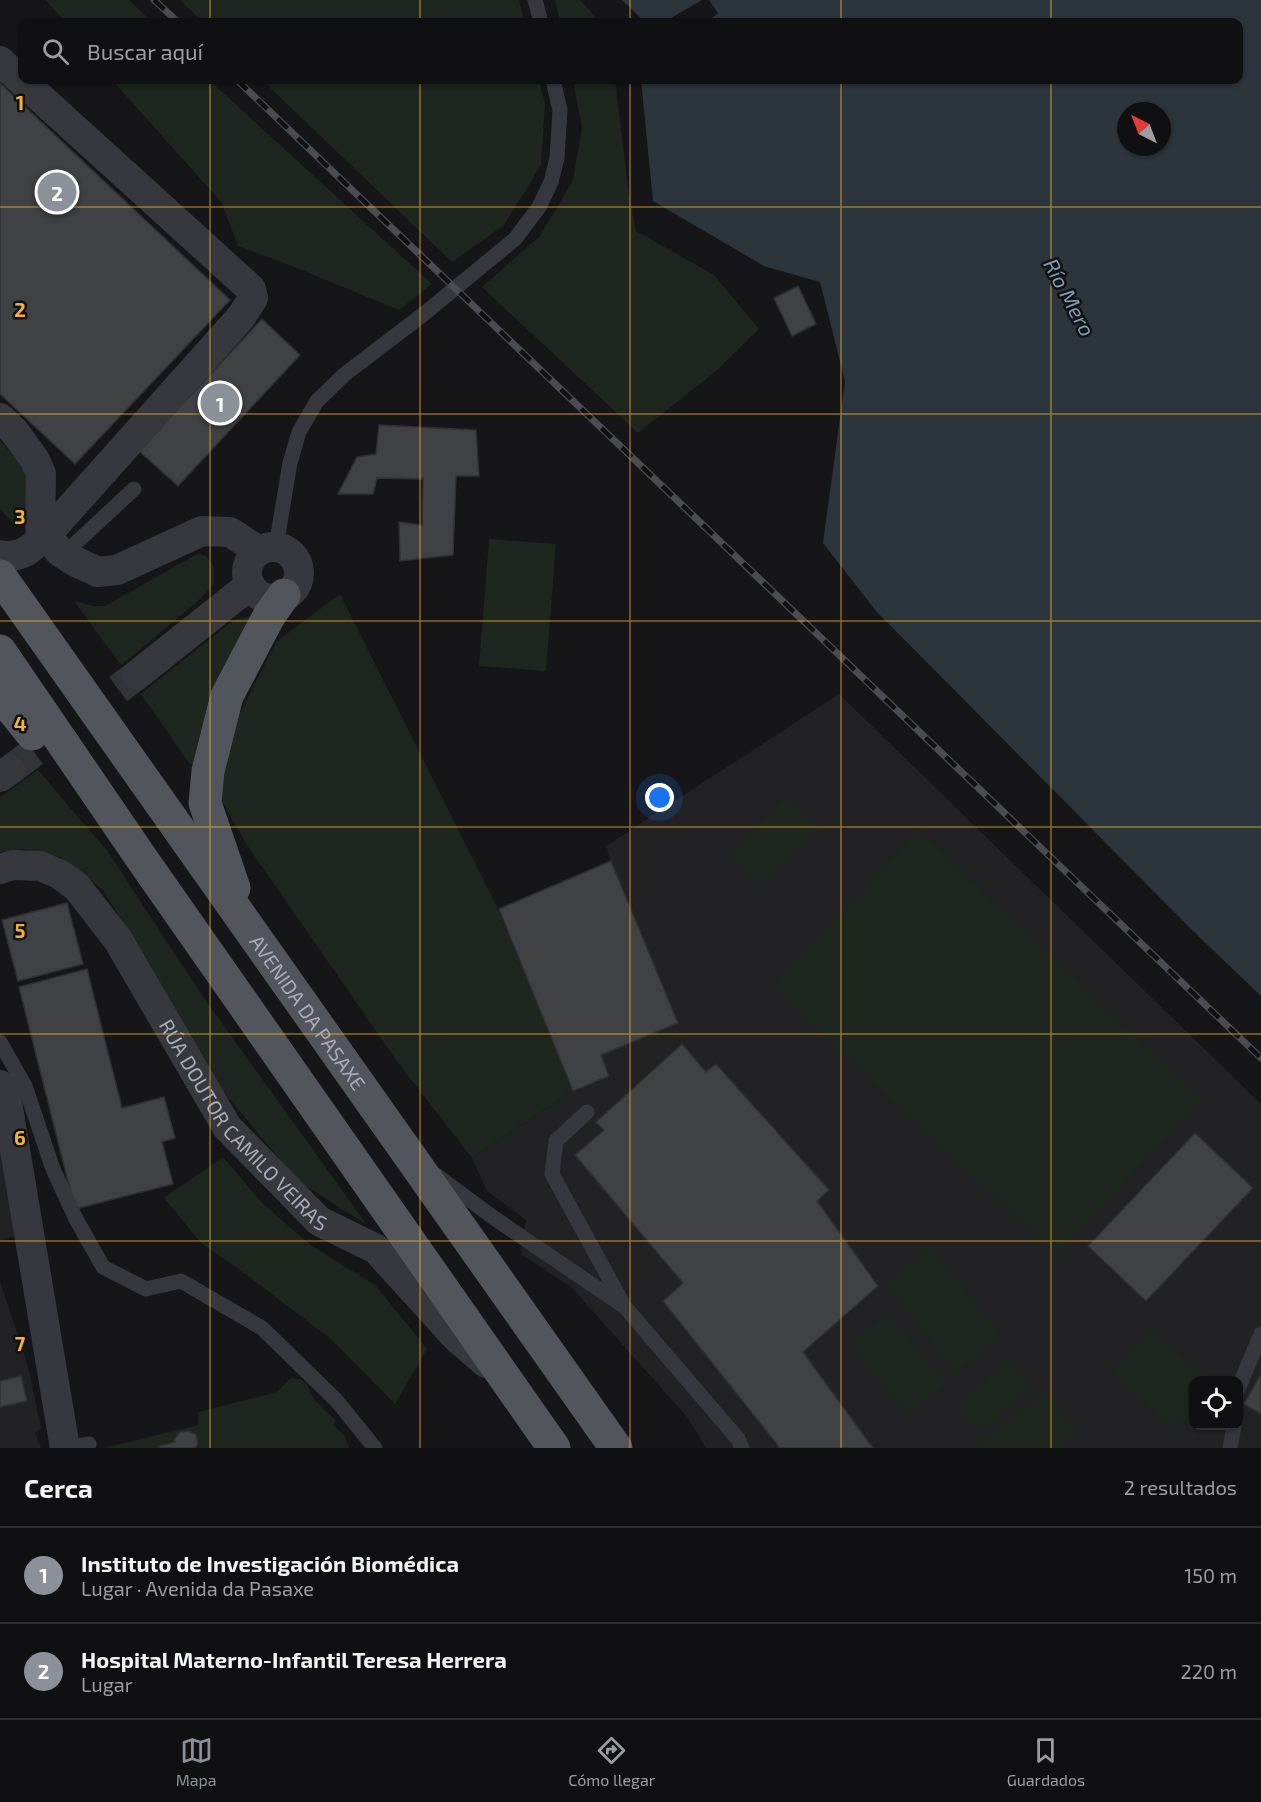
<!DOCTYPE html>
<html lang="es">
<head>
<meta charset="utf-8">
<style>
  :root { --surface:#101012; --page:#1e1e20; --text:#f1f3f6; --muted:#9c9d9f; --line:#303032; --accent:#8c9099 }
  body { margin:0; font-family:"Exo 2",sans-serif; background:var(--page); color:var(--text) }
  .controls { position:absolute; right:18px; bottom:18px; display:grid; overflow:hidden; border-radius:12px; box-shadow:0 2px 4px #0004 }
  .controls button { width:54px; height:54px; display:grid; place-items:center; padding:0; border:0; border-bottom:2px solid var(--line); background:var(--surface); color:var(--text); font:30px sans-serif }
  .compass { position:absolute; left:1117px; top:102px; width:54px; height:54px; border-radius:50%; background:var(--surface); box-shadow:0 2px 4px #0004; rotate:318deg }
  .you { position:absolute; left:660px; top:798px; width:21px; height:21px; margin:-15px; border:4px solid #fff; border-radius:50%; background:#1a73e8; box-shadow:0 0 0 9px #1a73e833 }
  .badge { display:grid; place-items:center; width:39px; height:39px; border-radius:50%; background:var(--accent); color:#fff; font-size:20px; font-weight:700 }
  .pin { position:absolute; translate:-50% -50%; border:3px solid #fff; box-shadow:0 2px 6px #0006 }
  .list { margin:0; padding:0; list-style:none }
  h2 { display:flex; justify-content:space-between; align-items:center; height:78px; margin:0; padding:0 24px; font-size:26px }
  h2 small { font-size:20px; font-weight:400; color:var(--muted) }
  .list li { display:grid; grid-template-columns:39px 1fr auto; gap:18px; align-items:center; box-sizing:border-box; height:96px; padding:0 24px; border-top:2px solid var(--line) }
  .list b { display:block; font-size:22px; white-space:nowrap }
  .list p { margin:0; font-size:20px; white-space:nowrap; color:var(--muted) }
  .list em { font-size:20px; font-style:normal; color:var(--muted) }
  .icon { flex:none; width:33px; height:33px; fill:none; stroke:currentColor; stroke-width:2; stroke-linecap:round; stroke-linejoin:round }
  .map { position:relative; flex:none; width:1261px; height:1448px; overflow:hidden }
  .search { position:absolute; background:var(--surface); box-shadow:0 2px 4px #0004; left:18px; right:18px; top:18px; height:66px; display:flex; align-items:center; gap:15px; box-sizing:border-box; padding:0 21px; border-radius:12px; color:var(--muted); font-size:22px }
  .sheet { height:270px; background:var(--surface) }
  nav { display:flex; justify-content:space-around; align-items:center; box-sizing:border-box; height:84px; border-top:2px solid var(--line); background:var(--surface); font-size:16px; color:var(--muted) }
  nav a { display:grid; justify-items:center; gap:3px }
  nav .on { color:var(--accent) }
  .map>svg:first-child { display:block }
  .built { fill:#222225; fill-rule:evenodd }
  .green { fill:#1e261f }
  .water { fill:#2c353c; fill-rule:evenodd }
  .building { fill:#404145; stroke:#303034; stroke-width:1.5 }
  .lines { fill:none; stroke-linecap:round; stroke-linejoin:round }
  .street-tunnel { stroke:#333438; stroke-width:30; stroke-dasharray:30 15; stroke-linecap:butt }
  .lane { stroke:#37383d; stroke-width:15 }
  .street { stroke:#37383d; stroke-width:30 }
  .primary { stroke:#53555c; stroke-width:33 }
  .rail-casing { stroke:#4a4c52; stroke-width:7 }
  .rail { stroke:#111113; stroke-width:4.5; stroke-dasharray:14; stroke-linecap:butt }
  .grid { fill:none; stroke:#f2b134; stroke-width:1.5; stroke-opacity:0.55 }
  .labels { text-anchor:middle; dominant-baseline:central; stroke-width:5; stroke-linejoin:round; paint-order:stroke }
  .street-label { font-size:20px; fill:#a8adb8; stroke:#111113 }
  .water-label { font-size:21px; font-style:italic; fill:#7f9bb3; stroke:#111113 }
  .grid-label { font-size:20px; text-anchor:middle; font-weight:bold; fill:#f2b134; stroke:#111113; stroke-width:5; stroke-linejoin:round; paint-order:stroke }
</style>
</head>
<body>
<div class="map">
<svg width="1261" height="1448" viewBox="0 0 1261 1448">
  <rect width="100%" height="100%" fill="#161618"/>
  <g class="built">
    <path d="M839 694 1261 1104V1448H706L688 1418 572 1288 521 1254 526 1220 487 1191 472 1158 573 1091 499 909 611 862 606 846ZM1194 1380H1238V1426H1194Z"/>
    <polygon points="0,1142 16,1236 0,1240"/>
    <polygon points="0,1281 28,1367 41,1428 35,1433 41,1448 0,1448"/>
  </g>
  <g class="green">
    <polygon points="46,0 129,0 152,22 65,22"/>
    <polygon points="180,0 519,0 524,22 203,22"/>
    <polygon points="555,0 580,0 600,22 560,22"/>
    <polygon points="112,80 209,80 432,284 399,310 287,264 238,246 222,203"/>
    <polygon points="262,80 539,80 545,104 541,165 504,225 452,262"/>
    <polygon points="573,80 615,80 629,196 636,231 714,275 759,329 716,371 638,433 482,287 540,236 573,180 582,128"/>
    <path d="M0 441C26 466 42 492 14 524L0 509Z"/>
    <polygon points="489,539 556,544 546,671 479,666"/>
    <polygon points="197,554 206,556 214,567 214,584 197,602 121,665 74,601 93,606 105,606"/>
    <polygon points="340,594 498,909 573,1091 472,1158 399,1064 247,845 220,798 230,733 276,642"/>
    <path d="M243 617H254C229 664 202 710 194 763L190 764 141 694 234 620Z"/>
    <polygon points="38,770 108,852 204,998 367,1225 298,1181 221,1089 143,955 103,890 60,857 23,849 0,852 0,797"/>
    <polygon points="787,796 820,828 762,886 729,853"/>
    <polygon points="918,830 1203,1100 1056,1255 771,986"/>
    <polygon points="223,1157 262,1203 312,1246 375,1285 427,1349 395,1404 333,1341 251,1278 201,1243 164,1198"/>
    <polygon points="931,1247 1002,1336 955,1373 885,1283"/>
    <polygon points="888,1313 946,1383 907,1415 849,1345"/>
    <polygon points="1152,1329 1207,1380 1194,1380 1193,1407 1173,1430 1111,1372"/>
    <polygon points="1009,1360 1032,1388 977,1433 955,1405"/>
    <path d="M291 1378C313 1380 305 1386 314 1399 320 1407 329 1414 336 1420L333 1425 345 1436 349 1448H195L198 1444 196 1435 188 1431 180 1432 175 1442 160 1446V1448H103L199 1425 198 1412 277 1392Z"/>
    <polygon points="1045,1391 1078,1433 1059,1448 977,1448 975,1445"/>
  </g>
  <g class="water">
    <polygon points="622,0 702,0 664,22 645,22"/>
    <path d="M709 0H1261V996L1192 930 876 611 823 543 845 381 820 282 764 266 653 201 641 80H1238V22H706L718 13ZM1126 111H1162V147H1126Z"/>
  </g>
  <g class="building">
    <polygon points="0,83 230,300 75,464 0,394"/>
    <polygon points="798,286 816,324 792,336 774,298"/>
    <polygon points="262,319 300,355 178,486 139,451"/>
    <polygon points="379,425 476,430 479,476 456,476 453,555 400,561 399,522 422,525 423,479 377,478 373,494 338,494 357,457 376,454"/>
    <polygon points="611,861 678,1023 601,1055 609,1076 573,1091 499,909"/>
    <polygon points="67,903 83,964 18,981 2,920"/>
    <polygon points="87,969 122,1108 164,1097 175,1138 162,1142 173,1184 75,1209 19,987"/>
    <polygon points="682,1044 706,1072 716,1064 829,1190 817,1201 878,1286 803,1352 873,1448 780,1448 663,1301 683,1283 575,1155 604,1130 596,1122"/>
    <polygon points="1195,1133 1253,1188 1146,1301 1088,1246"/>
    <polygon points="1261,1374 1261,1414 1244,1404"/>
    <polygon points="21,1376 27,1401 0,1407 0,1381"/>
    <polygon points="188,1431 196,1435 198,1444 195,1448 160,1448 159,1446 175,1442 174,1440 180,1432"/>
  </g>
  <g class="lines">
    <polyline class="street-tunnel" points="10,770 137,675"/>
    <g class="lane">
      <polyline points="535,0 541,22"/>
      <polyline points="276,547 290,463 299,432 317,401 345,374 425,313 515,239 539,207 551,182 557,158 560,110 553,80"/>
      <polyline points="64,554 134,489"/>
      <polyline points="0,1042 25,1086 53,1169 76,1219 103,1267 146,1289 181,1281 262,1328 336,1400 375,1448"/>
      <polyline points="587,1112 556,1141 552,1174 622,1302"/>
      <polyline points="436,1175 494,1218 625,1307 738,1439 742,1448"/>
      <polyline points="1238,1389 1261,1334"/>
      <polyline points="67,1448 89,1444"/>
      <polyline points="1230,1448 1234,1426"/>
    </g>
    <g class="street">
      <path d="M0 61 251 289 253 298 241 317 56 524C39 540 26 561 0 555"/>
      <polyline points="0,418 14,431 35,460 41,474 40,526 59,551 74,561 98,572 117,570 202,531 230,532 259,551"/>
      <circle cx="273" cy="573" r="26"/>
      <polyline points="137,675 250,585"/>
      <polyline points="0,777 10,770"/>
      <path id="s1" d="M0 869 13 865 40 866 59 874 77 887 118 940 227 1127 319 1221 376 1249 456 1337 486 1363"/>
      <polyline points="0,1085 5,1090 65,1448"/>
    </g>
    <g class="primary">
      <path id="s2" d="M0 576 616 1448"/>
      <polyline points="0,651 142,859 554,1448"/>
      <polyline points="0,694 32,734"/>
      <polyline points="234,888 205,803 208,771 227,696 269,616 284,595"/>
    </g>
    <g class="rail-casing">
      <g id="rail">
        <polyline points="154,0 178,22"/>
        <polyline points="237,80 1261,1058"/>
      </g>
    </g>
    <use href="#rail" class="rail"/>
  </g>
  <path class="grid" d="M210 0V22M420 0V22M630 0V22M841 0V22M1051 0V22M210 80V1448M420 80V1448M630 80V1448M841 80V1448M1051 80V1448M0 207H1261M0 414H1261M0 621H1261M0 827H1261M0 1034H1261M0 1241H1261"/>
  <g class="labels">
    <g class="street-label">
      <text stroke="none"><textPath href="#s2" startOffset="534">AVENIDA DA PASAXE</textPath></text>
      <text stroke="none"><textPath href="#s1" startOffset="375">RÚA DOUTOR CAMILO VEIRAS</textPath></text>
    </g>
    <g class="water-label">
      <text transform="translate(1070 297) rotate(62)">Río Mero</text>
    </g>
  </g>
  <g class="grid-label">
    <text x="20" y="110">1</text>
    <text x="20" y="317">2</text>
    <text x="20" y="524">3</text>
    <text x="20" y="731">4</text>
    <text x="20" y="938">5</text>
    <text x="20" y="1145">6</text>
    <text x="20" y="1351">7</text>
  </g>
</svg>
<div class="controls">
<button><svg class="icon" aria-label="locate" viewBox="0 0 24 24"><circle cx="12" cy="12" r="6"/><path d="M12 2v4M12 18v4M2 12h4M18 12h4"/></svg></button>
</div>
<svg class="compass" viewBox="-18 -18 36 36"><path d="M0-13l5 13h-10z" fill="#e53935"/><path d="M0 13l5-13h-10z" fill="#9c9d9f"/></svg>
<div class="you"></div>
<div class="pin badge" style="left:220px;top:403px">1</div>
<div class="pin badge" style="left:57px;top:192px">2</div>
<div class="search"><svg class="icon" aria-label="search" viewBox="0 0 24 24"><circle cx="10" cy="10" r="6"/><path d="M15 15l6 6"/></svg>Buscar aquí</div>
</div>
<section class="sheet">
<h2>Cerca<small>2 resultados</small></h2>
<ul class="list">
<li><span class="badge">1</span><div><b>Instituto de Investigación Biomédica</b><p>Lugar · Avenida da Pasaxe</p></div><em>150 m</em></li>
<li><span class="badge">2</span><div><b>Hospital Materno-Infantil Teresa Herrera</b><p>Lugar</p></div><em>220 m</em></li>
</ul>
</section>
<nav>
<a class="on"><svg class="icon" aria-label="map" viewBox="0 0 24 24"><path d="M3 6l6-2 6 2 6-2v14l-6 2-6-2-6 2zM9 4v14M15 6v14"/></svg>Mapa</a>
<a><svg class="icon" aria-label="directions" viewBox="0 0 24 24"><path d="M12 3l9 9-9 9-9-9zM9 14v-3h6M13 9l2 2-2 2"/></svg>Cómo llegar</a>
<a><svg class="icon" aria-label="saved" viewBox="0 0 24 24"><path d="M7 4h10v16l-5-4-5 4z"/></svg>Guardados</a>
</nav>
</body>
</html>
